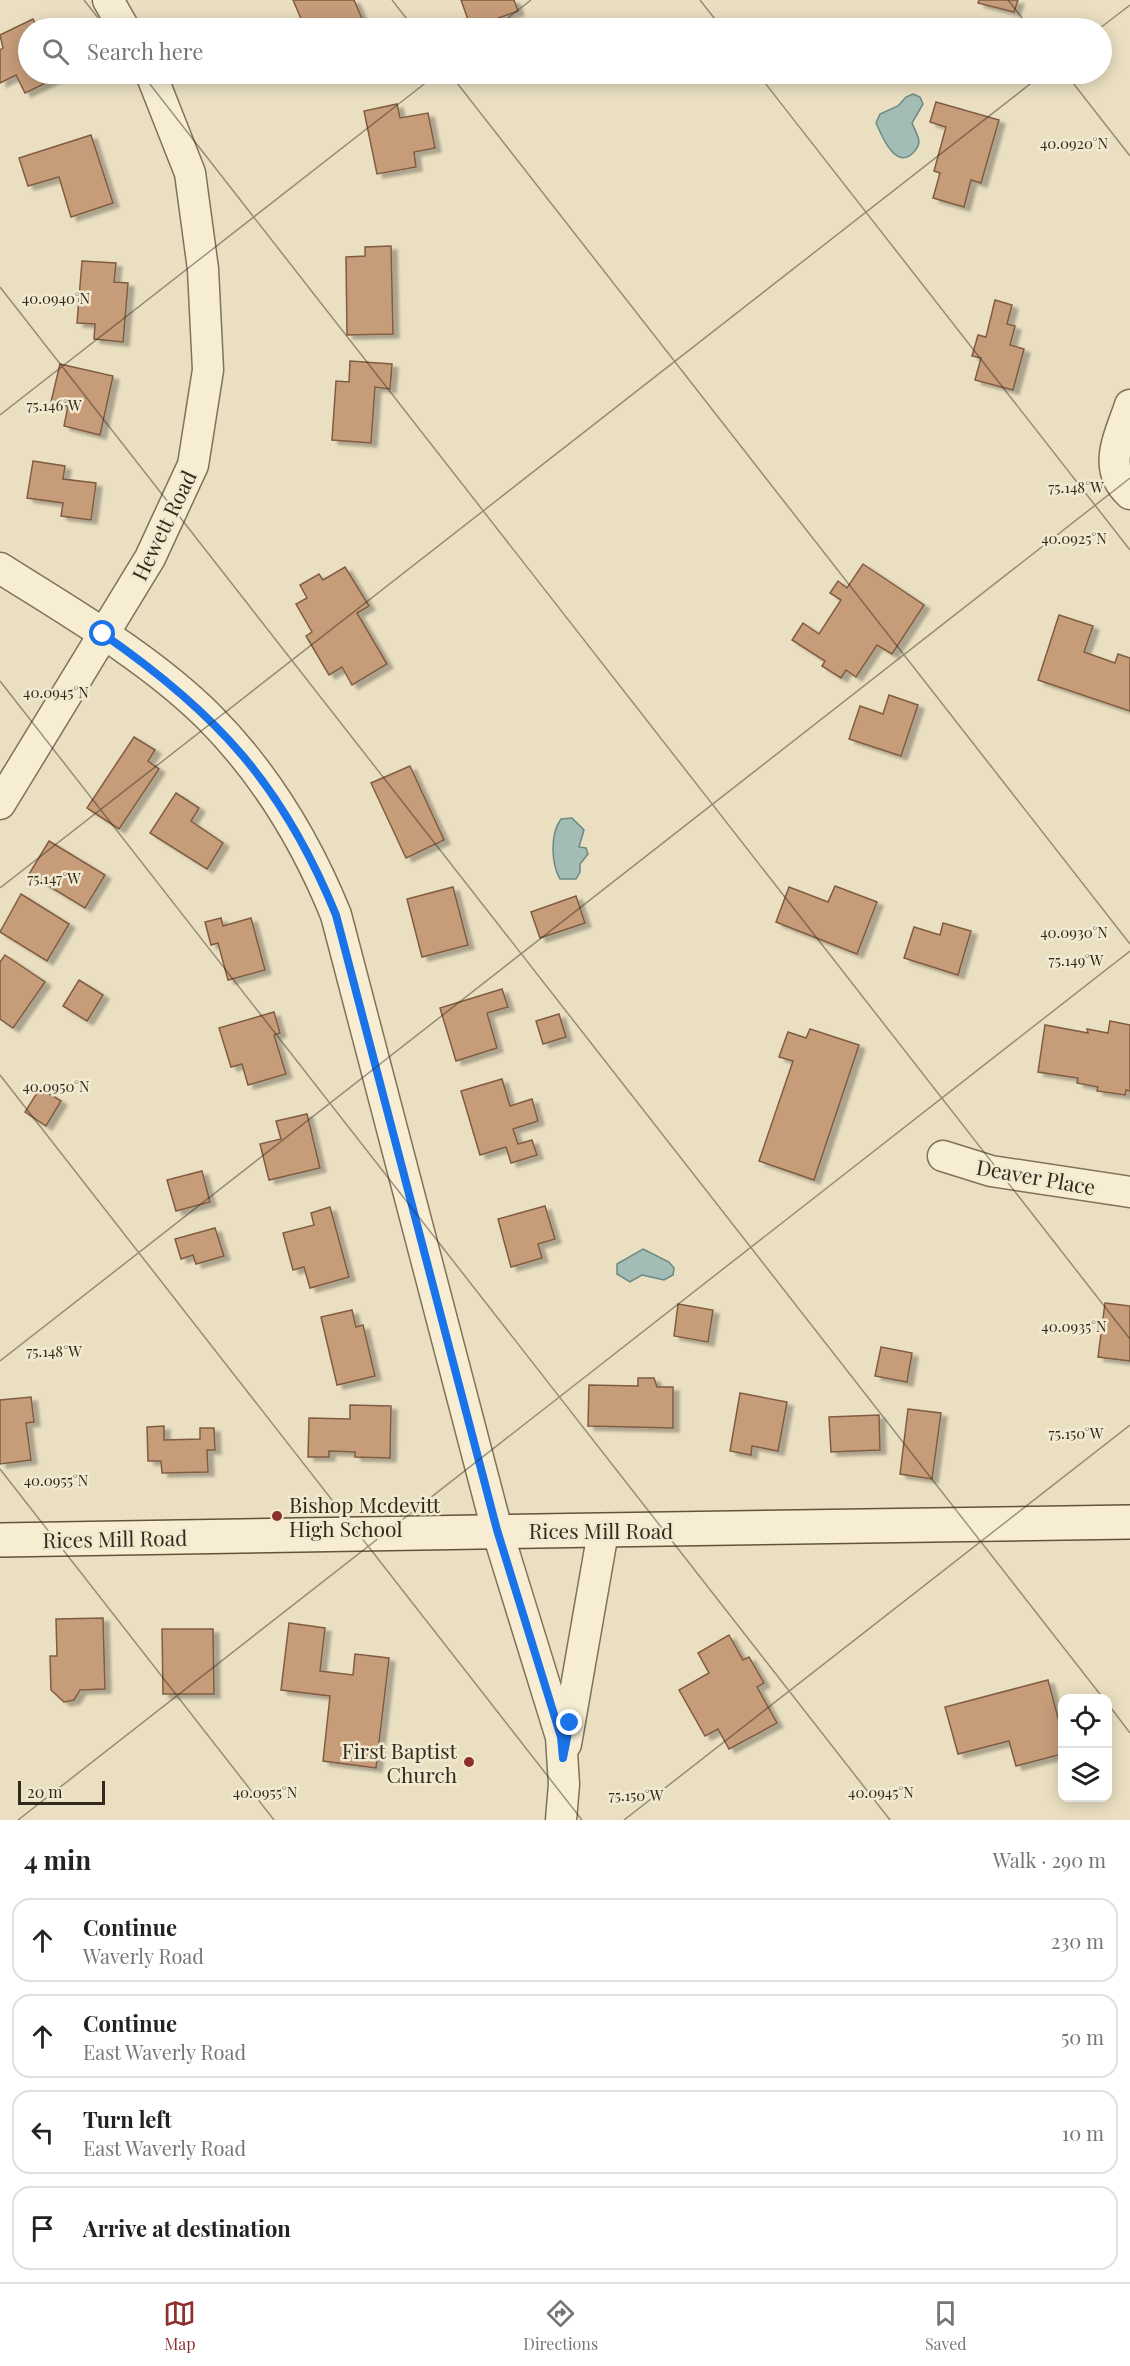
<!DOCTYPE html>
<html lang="en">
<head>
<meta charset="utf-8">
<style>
  :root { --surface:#fff; --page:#f6f6f6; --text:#222; --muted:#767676; --line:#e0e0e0; --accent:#8d312e }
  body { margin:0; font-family:"Playfair Display",serif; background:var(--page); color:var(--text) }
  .controls { position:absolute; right:18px; bottom:18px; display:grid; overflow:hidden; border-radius:12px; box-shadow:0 3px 15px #0003 }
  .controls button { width:54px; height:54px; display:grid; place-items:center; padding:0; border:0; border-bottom:2px solid var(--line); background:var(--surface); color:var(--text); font:30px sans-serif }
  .scale { position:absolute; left:18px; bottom:15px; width:87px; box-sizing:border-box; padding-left:6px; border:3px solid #33291d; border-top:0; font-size:16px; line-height:21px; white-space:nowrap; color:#33291d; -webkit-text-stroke:4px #f2ead0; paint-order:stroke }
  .stop { position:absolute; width:18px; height:18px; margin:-14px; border:4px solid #1a73e8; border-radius:50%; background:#fff }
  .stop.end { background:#1a73e8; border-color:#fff; box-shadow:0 2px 6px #0008 }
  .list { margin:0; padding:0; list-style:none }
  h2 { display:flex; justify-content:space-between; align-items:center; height:78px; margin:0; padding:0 24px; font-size:26px }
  h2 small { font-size:20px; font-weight:400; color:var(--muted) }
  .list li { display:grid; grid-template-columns:39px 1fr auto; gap:18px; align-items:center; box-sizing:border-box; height:84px; margin:0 12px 12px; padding:0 12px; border:2px solid var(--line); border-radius:18px }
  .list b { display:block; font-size:22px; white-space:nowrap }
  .list p { margin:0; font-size:20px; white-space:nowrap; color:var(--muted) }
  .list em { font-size:20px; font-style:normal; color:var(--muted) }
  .icon { flex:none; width:33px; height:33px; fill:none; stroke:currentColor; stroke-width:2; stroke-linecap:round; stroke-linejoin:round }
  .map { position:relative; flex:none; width:1130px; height:1820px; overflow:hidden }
  .search { position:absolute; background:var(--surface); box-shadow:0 3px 15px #0003; left:18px; right:18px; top:18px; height:66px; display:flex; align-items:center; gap:15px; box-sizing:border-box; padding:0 21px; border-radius:33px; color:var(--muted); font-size:22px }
  .sheet { height:462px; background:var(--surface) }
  nav { display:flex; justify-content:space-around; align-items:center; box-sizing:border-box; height:84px; border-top:2px solid var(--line); background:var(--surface); font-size:16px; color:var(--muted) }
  nav a { display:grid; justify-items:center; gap:3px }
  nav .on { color:var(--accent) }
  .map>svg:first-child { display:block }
  .water { fill:#a3bdb6; stroke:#6b8a83; stroke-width:1.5 }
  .building { fill:#c69c79; stroke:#805d42; stroke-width:1.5; filter:url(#shadow) }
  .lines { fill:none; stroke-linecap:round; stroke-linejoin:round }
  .street-casing { stroke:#82715a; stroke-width:33 }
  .secondary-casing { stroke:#64523d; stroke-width:36 }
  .street { stroke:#f6edd3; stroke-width:30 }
  .secondary { stroke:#f6edd3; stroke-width:33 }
  .route { stroke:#1a73e8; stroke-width:8 }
  .ticks { fill:none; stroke:#33291d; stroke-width:1.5; stroke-opacity:0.45 }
  .poi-dot { fill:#8d312e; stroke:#f2ead0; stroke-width:2 }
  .labels { text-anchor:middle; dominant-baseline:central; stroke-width:5; stroke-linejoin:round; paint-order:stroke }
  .street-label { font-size:21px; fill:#33291d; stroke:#f2ead0 }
  .poi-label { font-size:21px; fill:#33291d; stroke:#f2ead0; text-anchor:start }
  .ticks-label { font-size:15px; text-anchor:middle; fill:#33291d; stroke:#f2ead0; stroke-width:5; stroke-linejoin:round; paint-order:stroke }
</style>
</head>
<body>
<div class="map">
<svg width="1130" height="1820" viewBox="0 0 1130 1820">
  <defs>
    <filter id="shadow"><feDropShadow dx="6" dy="4" stdDeviation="1.5" flood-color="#0004"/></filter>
  </defs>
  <rect width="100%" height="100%" fill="#eadfc1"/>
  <g class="water">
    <path d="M913 94 920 97 923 104 912 123C914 128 918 135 919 141 919 145 916 150 913 153 895 170 882 136 876 123L880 114 898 106 906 97Z"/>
    <path d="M572 818 584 830 579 847 586 848 588 854 580 864V872L576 879H560C551 863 550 834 561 819Z"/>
    <polygon points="643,1249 669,1262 674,1268 673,1275 664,1280 642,1275 630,1282 617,1274 617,1264"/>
  </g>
  <g class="building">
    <polygon points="293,0 354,0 366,28 305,28"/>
    <polygon points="461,0 514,0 518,11 471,28"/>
    <polygon points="979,0 1018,0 1014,12 978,3"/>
    <polygon points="33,19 37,28 28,28 28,74 60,76 25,93 16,75 0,83 0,50 3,48 0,35"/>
    <polygon points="936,102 999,120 981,183 971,180 964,207 933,198 940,173 934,171 946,127 930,122"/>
    <polygon points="397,104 400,118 428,113 435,148 414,152 416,167 377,174 364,111"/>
    <polygon points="91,135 113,203 71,217 59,177 28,186 19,158"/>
    <polygon points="391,246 393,334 347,335 346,257 365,256 365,247"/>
    <polygon points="82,261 116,263 114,282 128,283 123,342 94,339 95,324 77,323"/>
    <polygon points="995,300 1012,305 1007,324 1015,326 1010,345 1024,349 1013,390 975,380 981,358 972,356 978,335 986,337"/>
    <polygon points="350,361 392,364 390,389 375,387 371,443 332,440 336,381 349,382"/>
    <polygon points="60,364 113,376 100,435 64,426 68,406 51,402"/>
    <polygon points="33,461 65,466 63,479 96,483 91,520 61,516 63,503 27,498"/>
    <polygon points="863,564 924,605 892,654 877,645 856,677 846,670 841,678 822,666 825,661 792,640 803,623 819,634 841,600 830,593 838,581 847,588"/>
    <polygon points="345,567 369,606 357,613 387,664 352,685 342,667 329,675 306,636 312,632 296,604 307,598 300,585 319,574 323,580"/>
    <polygon points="1059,615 1093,626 1084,652 1115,663 1118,654 1130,658 1130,711 1038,680"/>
    <polygon points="889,695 918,705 901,756 849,739 860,706 883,714"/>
    <polygon points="134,737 155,750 148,761 159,769 119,829 87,808"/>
    <polygon points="410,766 444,840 406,858 371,783"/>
    <polygon points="176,793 199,808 191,821 223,843 207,869 150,833"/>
    <polygon points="49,841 105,875 85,908 29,874"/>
    <polygon points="835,886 877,902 857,954 776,922 789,887 828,902"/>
    <polygon points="453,887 468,945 422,957 407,899"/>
    <polygon points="21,894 69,924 47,961 0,932"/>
    <polygon points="576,896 585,923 540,938 531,912"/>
    <polygon points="221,918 223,926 251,918 265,970 228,980 218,943 211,945 205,922"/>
    <polygon points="943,923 971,931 958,975 904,958 914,927 940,935"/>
    <polygon points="5,955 45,982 13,1028 0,1019 0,962"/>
    <polygon points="79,980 103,995 87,1021 63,1006"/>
    <polygon points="502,989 508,1007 487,1013 497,1048 456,1061 440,1008"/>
    <polygon points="274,1012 280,1033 274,1035 286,1074 248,1085 242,1064 231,1067 219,1028"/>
    <polygon points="559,1014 566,1037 543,1044 536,1021"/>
    <polygon points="1110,1021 1130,1025 1130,1091 1126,1090 1125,1095 1097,1091 1098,1087 1077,1083 1078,1078 1038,1072 1045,1025 1088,1033 1087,1029 1108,1033"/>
    <polygon points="810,1029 859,1045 814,1180 759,1161 793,1061 779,1057 788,1032 806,1038"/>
    <polygon points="502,1079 510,1106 532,1099 538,1121 513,1129 518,1144 532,1140 537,1155 511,1163 506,1147 480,1155 461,1091"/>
    <polygon points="40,1088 61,1101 46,1126 25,1112"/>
    <polygon points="307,1114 320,1168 269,1180 260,1144 281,1139 276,1121"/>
    <polygon points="202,1171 210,1202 176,1211 167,1180"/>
    <polygon points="545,1206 555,1239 538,1244 542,1258 511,1267 498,1219"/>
    <polygon points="330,1207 349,1277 310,1288 304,1267 293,1270 283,1233 314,1225 311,1213"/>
    <polygon points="215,1228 224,1256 196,1264 193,1255 181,1259 175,1239"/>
    <polygon points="1105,1303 1130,1306 1130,1361 1098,1357"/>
    <polygon points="678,1304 713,1310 708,1342 674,1336"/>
    <polygon points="352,1310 356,1327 363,1325 375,1376 337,1385 321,1317"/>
    <polygon points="881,1347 912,1353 907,1382 875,1376"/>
    <polygon points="638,1378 654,1378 657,1387 673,1387 673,1428 588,1426 589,1385 638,1386"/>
    <polygon points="740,1393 787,1402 778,1451 752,1446 751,1455 730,1451"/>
    <polygon points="31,1397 34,1422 26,1423 31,1460 0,1464 0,1400"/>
    <polygon points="350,1405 391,1406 390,1458 355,1457 355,1452 329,1451 329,1457 308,1457 309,1418 350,1419"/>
    <polygon points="908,1409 941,1413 932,1479 900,1474"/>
    <polygon points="879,1415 880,1450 831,1452 829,1417"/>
    <polygon points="164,1426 164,1440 200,1439 200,1428 214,1428 215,1450 207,1450 208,1472 162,1473 161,1461 148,1461 147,1427"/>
    <polygon points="103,1618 105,1689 80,1690 74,1700 64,1702 51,1690 50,1656 57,1656 56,1619"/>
    <polygon points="289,1623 325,1628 320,1671 353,1675 355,1654 389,1658 376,1768 323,1761 330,1696 281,1690"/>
    <polygon points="162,1629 213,1629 214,1694 163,1694"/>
    <polygon points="729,1635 743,1660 749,1657 764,1683 757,1687 777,1723 729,1749 718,1729 705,1736 679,1690 709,1673 698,1653"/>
    <polygon points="1048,1680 1062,1733 1062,1754 1016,1766 1009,1741 958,1754 945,1707"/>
  </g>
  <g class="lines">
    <g class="street-casing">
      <g id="street">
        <polyline points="108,0 124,28"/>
        <path d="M1130 405C1120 436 1101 468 1130 494"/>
        <path d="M0 568C71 613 148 657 208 716 265 773 306 841 336 915L497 1530 561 1737 564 1784 561 1820"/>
        <polyline points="0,804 150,558 193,465 208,370 203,269 190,173 151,74"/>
        <polyline points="943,1156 991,1171 1130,1192"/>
        <polyline points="566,1744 603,1532"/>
      </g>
    </g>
    <g class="secondary-casing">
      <path id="secondary" d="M0 1540C377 1532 753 1529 1130 1522"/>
    </g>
    <use href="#street" class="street"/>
    <use href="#secondary" class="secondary"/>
  </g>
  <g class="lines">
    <path class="route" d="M103 634C217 713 283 785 336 915L497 1530 561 1737 563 1758 570 1723"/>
  </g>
  <path class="ticks" d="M84 0 106 28M392 0 414 28M700 0 722 28M1008 0 1030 28M495 28 531 0M1100 28 1130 5M142 74 1130 1339M450 74 1130 944M758 74 1130 550M1066 74 1130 156M0 287 1103 1698M0 415 437 74M0 681 890 1820M0 888 1043 74M0 1075 582 1820M0 1361 1130 478M0 1469 274 1820M1108 1704 1130 1733M18 1820 1130 951M624 1820 1130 1425"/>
  <g class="poi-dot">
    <circle cx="277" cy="1516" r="6"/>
    <circle cx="469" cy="1762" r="6"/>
  </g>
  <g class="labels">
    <g class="street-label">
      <text transform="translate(163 525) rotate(-64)">Hewett Road</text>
      <text transform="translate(1036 1176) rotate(10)">Deaver Place</text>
      <text x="601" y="1530">Rices Mill Road</text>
      <text transform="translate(115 1538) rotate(-1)">Rices Mill Road</text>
    </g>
    <g class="poi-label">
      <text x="289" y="1504">Bishop Mcdevitt<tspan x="289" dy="24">High School</tspan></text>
      <text x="457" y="1750" text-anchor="end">First Baptist<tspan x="457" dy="24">Church</tspan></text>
    </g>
  </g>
  <g class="ticks-label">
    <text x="1074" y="149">40.0920°N</text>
    <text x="56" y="304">40.0940°N</text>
    <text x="54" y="411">75.146°W</text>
    <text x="1076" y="493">75.148°W</text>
    <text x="1074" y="544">40.0925°N</text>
    <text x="56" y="698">40.0945°N</text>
    <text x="54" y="884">75.147°W</text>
    <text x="1074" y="938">40.0930°N</text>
    <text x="1076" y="966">75.149°W</text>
    <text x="56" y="1092">40.0950°N</text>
    <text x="1074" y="1332">40.0935°N</text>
    <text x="54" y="1357">75.148°W</text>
    <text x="1076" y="1439">75.150°W</text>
    <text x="56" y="1486">40.0955°N</text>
    <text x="265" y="1798">40.0955°N</text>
    <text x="881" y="1798">40.0945°N</text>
    <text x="636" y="1801">75.150°W</text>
  </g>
</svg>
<div class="controls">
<button><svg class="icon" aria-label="locate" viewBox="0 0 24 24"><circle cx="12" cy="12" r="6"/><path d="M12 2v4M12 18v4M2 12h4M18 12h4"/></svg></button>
<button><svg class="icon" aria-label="layers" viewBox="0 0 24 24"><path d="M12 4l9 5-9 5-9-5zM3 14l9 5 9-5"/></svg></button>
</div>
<div class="scale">20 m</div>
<div class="stop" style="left:103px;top:634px"></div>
<div class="stop end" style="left:570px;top:1723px"></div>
<div class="search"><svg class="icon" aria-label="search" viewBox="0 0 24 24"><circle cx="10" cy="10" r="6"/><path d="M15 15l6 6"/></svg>Search here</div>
</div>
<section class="sheet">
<h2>4 min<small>Walk · 290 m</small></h2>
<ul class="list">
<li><svg class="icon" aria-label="ahead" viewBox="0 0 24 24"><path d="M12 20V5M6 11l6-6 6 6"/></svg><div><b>Continue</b><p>Waverly Road</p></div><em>230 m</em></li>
<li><svg class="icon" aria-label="ahead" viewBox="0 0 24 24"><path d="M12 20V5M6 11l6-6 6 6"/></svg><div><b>Continue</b><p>East Waverly Road</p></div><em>50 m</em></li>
<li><svg class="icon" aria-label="left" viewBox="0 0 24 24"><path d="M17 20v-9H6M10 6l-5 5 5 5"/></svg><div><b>Turn left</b><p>East Waverly Road</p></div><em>10 m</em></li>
<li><svg class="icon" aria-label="arrive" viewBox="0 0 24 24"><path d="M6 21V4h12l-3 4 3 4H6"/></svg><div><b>Arrive at destination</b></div></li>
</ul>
</section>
<nav>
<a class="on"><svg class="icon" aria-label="map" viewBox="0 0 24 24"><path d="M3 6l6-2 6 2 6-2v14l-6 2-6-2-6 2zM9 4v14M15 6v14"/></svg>Map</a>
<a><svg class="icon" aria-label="directions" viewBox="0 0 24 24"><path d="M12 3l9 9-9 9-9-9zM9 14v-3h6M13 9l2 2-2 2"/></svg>Directions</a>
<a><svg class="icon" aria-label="saved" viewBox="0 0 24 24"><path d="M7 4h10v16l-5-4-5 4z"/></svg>Saved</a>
</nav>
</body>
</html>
